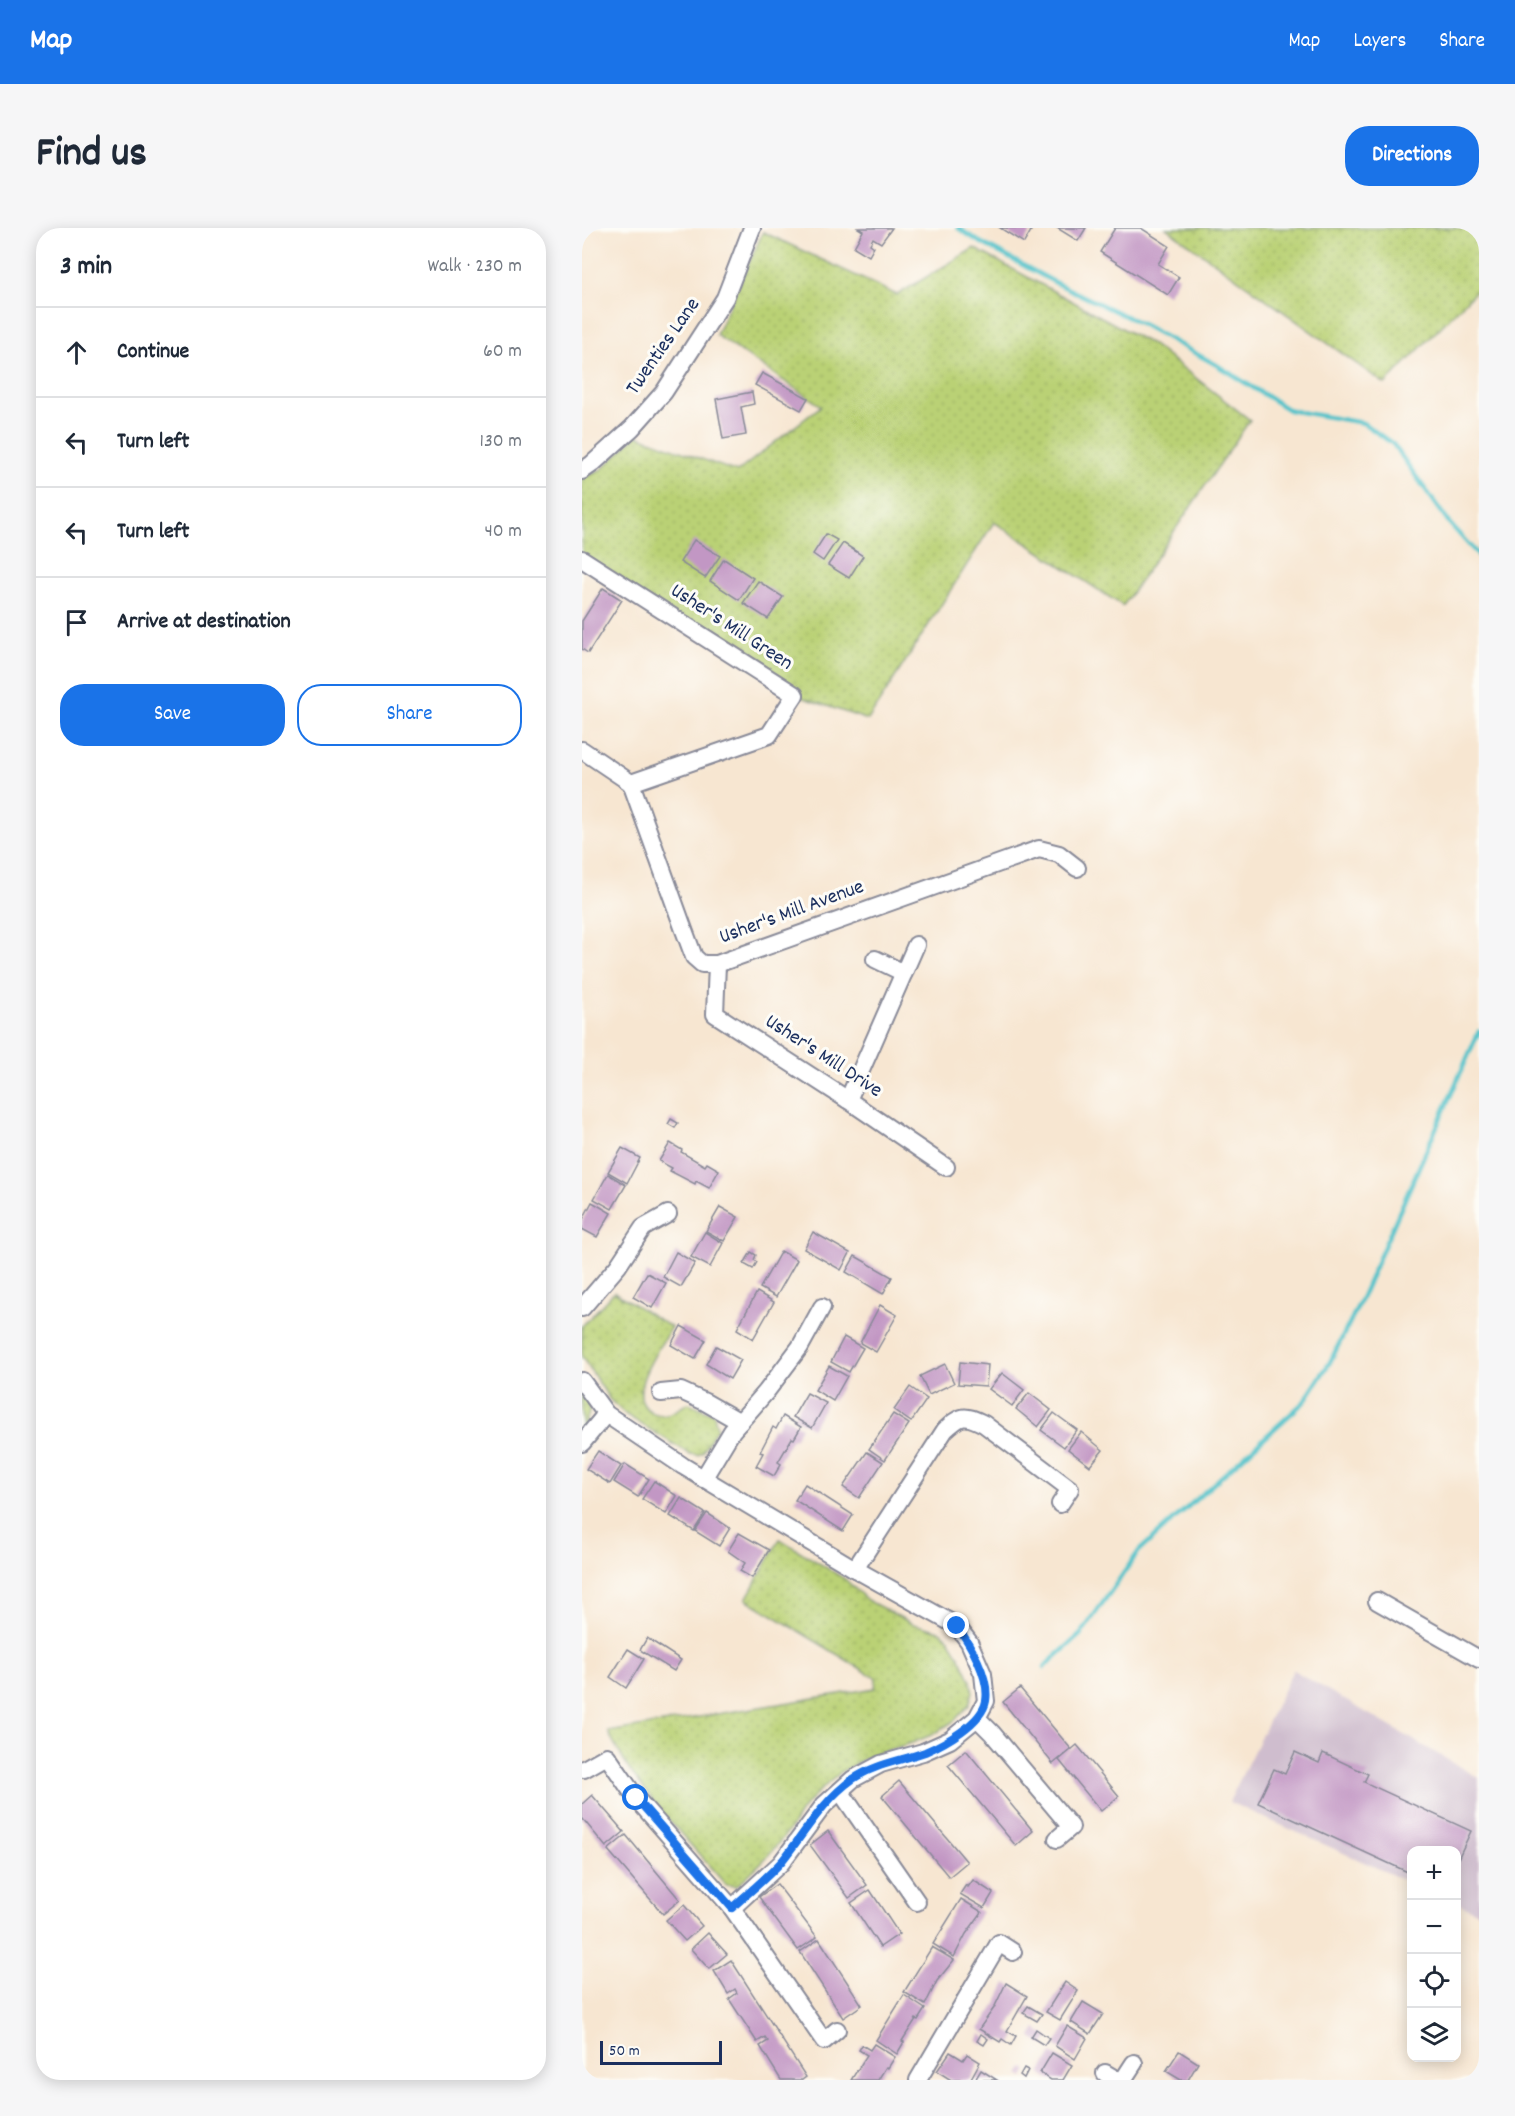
<!DOCTYPE html>
<html lang="en">
<head>
<meta charset="utf-8">
<style>
  :root { --surface:#fff; --page:#f6f6f7; --text:#1f2937; --muted:#747a83; --line:#e0e1e3; --accent:#1a73e8 }
  body { margin:0; font-family:Dekko,sans-serif; background:var(--page); color:var(--text) }
  .controls { position:absolute; right:18px; bottom:18px; display:grid; overflow:hidden; border-radius:12px; box-shadow:0 3px 15px #0003 }
  .controls button { width:54px; height:54px; display:grid; place-items:center; padding:0; border:0; border-bottom:2px solid var(--line); background:var(--surface); color:var(--text); font:30px sans-serif }
  .scale { position:absolute; left:18px; bottom:15px; width:122px; box-sizing:border-box; padding-left:6px; border:3px solid #1b2f5e; border-top:0; font-size:16px; line-height:21px; white-space:nowrap; color:#1b2f5e; -webkit-text-stroke:4px #fdfcf7; paint-order:stroke }
  .stop { position:absolute; width:18px; height:18px; margin:-14px; border:4px solid #1a73e8; border-radius:50%; background:#fff }
  .stop.end { background:#1a73e8; border-color:#fff; box-shadow:0 2px 6px #0008 }
  .list { margin:0; padding:0; list-style:none }
  h2 { display:flex; justify-content:space-between; align-items:center; height:78px; margin:0; padding:0 24px; font-size:26px }
  h2 small { font-size:20px; font-weight:400; color:var(--muted) }
  .list li { display:grid; grid-template-columns:39px 1fr auto; gap:18px; align-items:center; box-sizing:border-box; height:90px; padding:0 24px; border-top:2px solid var(--line) }
  .list b { display:block; font-size:22px; white-space:nowrap }
  .list em { font-size:20px; font-style:normal; color:var(--muted) }
  .actions { display:flex; gap:12px; padding:18px 24px }
  .actions a { flex:1; padding:14px 0; border:2px solid var(--accent); border-radius:24px; text-align:center; font-size:21px; color:var(--accent) }
  .actions .main { background:var(--accent); color:#fff }
  .icon { flex:none; width:33px; height:33px; fill:none; stroke:currentColor; stroke-width:2; stroke-linecap:round; stroke-linejoin:round }
  .map { position:relative; flex:none; width:897px; height:1852px; overflow:hidden; border-radius:24px }
  header { display:flex; align-items:center; gap:36px; box-sizing:border-box; height:84px; padding:0 30px; background:var(--accent); color:#fff }
  header strong { font-size:28px }
  nav { display:flex; gap:33px; margin-inline-start:auto; font-size:21px }
  .intro { display:flex; align-items:center; justify-content:space-between; box-sizing:border-box; height:144px; padding:0 36px }
  h1 { margin:0; font-size:42px }
  .button { padding:15px 27px; border-radius:24px; background:var(--accent); color:#fff; font-size:21px; font-weight:700 }
  main { display:flex; gap:36px; padding:0 36px }
  aside { flex:1; background:var(--surface); border-radius:24px; box-shadow:0 3px 15px #0003 }
  .map>svg:first-child { display:block }
  .industrial { fill:#cfbdce }
  .grass { fill:url(#grass-dots); stroke:#6a806a; stroke-width:1.5 }
  .lines { fill:none; stroke-linecap:round; stroke-linejoin:round }
  .stream { stroke:#55c3ca; stroke-width:4.5 }
  .building { fill:#c297c4 }
  .street-casing { stroke:#898a98; stroke-width:20 }
  .street { stroke:#fff; stroke-width:16 }
  .route { stroke:#1a73e8; stroke-width:8 }
  .labels { text-anchor:middle; dominant-baseline:central; stroke-width:6; stroke-linejoin:round; paint-order:stroke }
  .street-label { font-size:21px; fill:#1b2f5e; stroke:#fdfcf7 }
</style>
</head>
<body>
<header>
<strong>Map</strong>
<nav><a>Map</a><a>Layers</a><a>Share</a></nav>
</header>
<div class="intro"><h1>Find us</h1><a class="button">Directions</a></div>
<main>
<aside>
<h2>3 min<small>Walk · 230 m</small></h2>
<ul class="list">
<li><svg class="icon" aria-label="ahead" viewBox="0 0 24 24"><path d="M12 20V5M6 11l6-6 6 6"/></svg><div><b>Continue</b></div><em>60 m</em></li>
<li><svg class="icon" aria-label="left" viewBox="0 0 24 24"><path d="M17 20v-9H6M10 6l-5 5 5 5"/></svg><div><b>Turn left</b></div><em>130 m</em></li>
<li><svg class="icon" aria-label="left" viewBox="0 0 24 24"><path d="M17 20v-9H6M10 6l-5 5 5 5"/></svg><div><b>Turn left</b></div><em>40 m</em></li>
<li><svg class="icon" aria-label="arrive" viewBox="0 0 24 24"><path d="M6 21V4h12l-3 4 3 4H6"/></svg><div><b>Arrive at destination</b></div></li>
</ul>
<div class="actions"><a class="main">Save</a><a>Share</a></div>
</aside>
<div class="map">
<svg width="897" height="1852" viewBox="0 0 897 1852">
  <defs>
    <pattern id="grass-dots" width="8" height="8" patternUnits="userSpaceOnUse" patternTransform="scale(1.5)"><rect width="8" height="8" fill="#bad175"/><path d="M2 2h.1M6 6h.1" fill="none" stroke="#9fb468" stroke-width="1.8" stroke-linecap="round"/></pattern>
  </defs>
  <rect width="100%" height="100%" fill="#fdfcf7"/>
  <filter id="ink" filterUnits="userSpaceOnUse"><feTurbulence type="fractalNoise" baseFrequency=".0167" numOctaves="2"/><feDisplacementMap in="SourceGraphic" scale="12" xChannelSelector="R" yChannelSelector="G"/><feConvolveMatrix kernelMatrix="1 2 1 2 8 2 1 2 1" color-interpolation-filters="sRGB"/></filter>
  <filter id="wash" filterUnits="userSpaceOnUse"><feTurbulence type="fractalNoise" baseFrequency=".008" numOctaves="4" result="noise"/><feDisplacementMap in="SourceGraphic" scale="24" xChannelSelector="R" yChannelSelector="G"/><feGaussianBlur stdDeviation="1.35" result="paint"/><feColorMatrix in="noise" values="0 0 0 0 0 0 0 0 0 0 0 0 0 0 0 0 0 1.4 0 .05"/><feComposite in="paint" operator="in"/></filter>
  <g filter="url(#wash)">
    <rect width="100%" height="100%" fill="#f7e6d1"/>
    <polygon class="industrial" points="711,1442 897,1550 897,1685 875,1675 874,1622 830,1622 829,1655 647,1574"/>
    <g class="grass">
      <polygon points="584,0 897,0 897,60 803,156"/>
      <polygon points="181,4 315,67 392,20 571,117 668,192 541,378 412,294 286,492 213,467 0,331 0,250 20,241 55,207 155,244 239,178 134,107"/>
      <path d="M32 1064 89 1099C78 1120 42 1166 68 1183 72 1186 80 1188 86 1186 93 1184 100 1178 107 1175L132 1186 135 1200 121 1224 116 1227 108 1226 44 1187 28 1172 0 1129V1098Z"/>
      <path d="M0 1163C9 1178 10 1186 0 1200Z"/>
      <polygon points="198,1311 263,1351 285,1372 331,1396 358,1403 367,1411 378,1429 389,1453 391,1464 387,1477 372,1493 352,1506 330,1515 289,1527 260,1543 234,1566 219,1583 209,1600 184,1630 155,1658 144,1657 79,1583 46,1540 26,1504 293,1460 294,1450 164,1371"/>
    </g>
    <g class="lines">
      <g class="stream">
        <polyline points="376,0 396,13 476,56 556,94 633,136 707,182 781,195 811,216 868,296 897,328"/>
        <polyline points="462,1439 499,1406 557,1323 722,1174 748,1134 774,1082 897,803"/>
      </g>
    </g>
    <g id="blocks">
      <g class="building">
        <polygon points="276,0 310,0 299,15 291,10 288,16 292,19 287,28 272,19 281,3"/>
        <polygon points="418,0 445,0 449,3 442,15"/>
        <polygon points="475,0 504,0 496,13"/>
        <polygon points="533,0 559,0 587,18 576,36 597,49 586,67 518,24"/>
        <polygon points="180,145 226,170 219,182 173,157"/>
        <polygon points="170,164 172,176 159,179 164,207 141,211 134,171"/>
        <polygon points="244,306 255,312 241,333 231,326"/>
        <polygon points="112,312 138,328 123,350 98,334"/>
        <polygon points="261,315 281,328 267,350 246,337"/>
        <polygon points="142,331 171,350 157,372 128,353"/>
        <polygon points="176,353 201,369 186,391 161,375"/>
        <polygon points="21,360 40,372 6,425 0,421 0,393"/>
        <polygon points="89,891 96,895 93,900 86,896"/>
        <polygon points="88,915 100,922 99,924 123,938 125,935 137,942 127,960 114,953 113,956 88,943 90,940 77,933"/>
        <polygon points="40,920 58,930 45,955 26,944"/>
        <polygon points="26,946 44,957 30,981 12,971"/>
        <polygon points="10,974 29,985 15,1009 0,1001 0,993"/>
        <polygon points="138,979 156,989 142,1013 124,1003"/>
        <polygon points="123,1004 141,1015 128,1039 109,1029"/>
        <polygon points="231,1004 268,1025 259,1042 222,1021"/>
        <polygon points="199,1023 215,1032 194,1069 178,1060"/>
        <polygon points="94,1024 113,1035 99,1059 81,1049"/>
        <polygon points="169,1024 174,1027 172,1032 175,1034 171,1041 162,1036"/>
        <polygon points="273,1028 310,1049 301,1066 264,1044"/>
        <polygon points="65,1045 84,1055 70,1080 51,1069"/>
        <polygon points="175,1064 192,1074 171,1111 155,1101"/>
        <polygon points="298,1077 315,1087 294,1124 278,1115"/>
        <polygon points="99,1098 124,1112 113,1131 89,1117"/>
        <polygon points="262,1109 281,1120 267,1144 249,1134"/>
        <polygon points="134,1118 159,1132 148,1151 124,1136"/>
        <polygon points="378,1134 406,1137 404,1158 376,1156"/>
        <polygon points="363,1136 372,1155 347,1167 338,1148"/>
        <polygon points="247,1138 265,1148 251,1173 233,1162"/>
        <polygon points="420,1145 442,1162 430,1178 407,1161"/>
        <polygon points="328,1159 345,1171 329,1194 312,1182"/>
        <polygon points="225,1165 244,1175 230,1200 211,1189"/>
        <polygon points="447,1165 469,1182 456,1199 434,1181"/>
        <polygon points="472,1185 495,1202 482,1219 459,1202"/>
        <polygon points="311,1186 327,1196 303,1232 287,1221"/>
        <polygon points="201,1188 219,1199 212,1211 210,1210 196,1234 199,1236 192,1248 174,1238 181,1225 178,1224 191,1199 194,1201"/>
        <polygon points="499,1204 521,1222 508,1238 486,1221"/>
        <polygon points="16,1223 39,1238 28,1256 4,1241"/>
        <polygon points="285,1224 301,1234 277,1270 261,1259"/>
        <polygon points="43,1236 67,1251 56,1269 32,1254"/>
        <polygon points="72,1253 95,1268 84,1286 60,1271"/>
        <polygon points="223,1256 271,1287 261,1303 213,1272"/>
        <polygon points="99,1270 123,1285 112,1303 88,1288"/>
        <polygon points="125,1285 148,1300 137,1318 113,1303"/>
        <polygon points="157,1305 187,1322 170,1350 158,1343 163,1335 146,1323"/>
        <polygon points="65,1410 99,1432 92,1443 58,1422"/>
        <polygon points="46,1421 62,1431 44,1460 28,1449"/>
        <polygon points="438,1460 489,1521 471,1536 421,1474"/>
        <polygon points="495,1517 537,1568 519,1583 477,1532"/>
        <polygon points="384,1522 451,1603 434,1618 366,1537"/>
        <polygon points="713,1524 737,1535 741,1525 786,1546 782,1554 889,1603 874,1635 874,1622 830,1622 830,1646 676,1575 692,1541 703,1546"/>
        <polygon points="317,1553 385,1634 367,1649 300,1568"/>
        <polygon points="10,1567 42,1604 24,1619 0,1590 0,1576"/>
        <polygon points="246,1603 285,1657 267,1670 228,1617"/>
        <polygon points="44,1607 98,1672 81,1686 26,1622"/>
        <polygon points="391,1652 411,1665 402,1680 378,1666 384,1657 386,1659"/>
        <polygon points="195,1656 235,1709 216,1722 177,1669"/>
        <polygon points="288,1662 317,1706 298,1719 269,1675"/>
        <polygon points="379,1671 400,1684 384,1706 372,1729 351,1716"/>
        <polygon points="102,1677 120,1698 103,1713 84,1692"/>
        <polygon points="126,1705 145,1726 127,1741 109,1721"/>
        <polygon points="237,1711 280,1777 261,1790 218,1724"/>
        <polygon points="350,1719 372,1732 355,1753 343,1777 322,1764"/>
        <polygon points="149,1732 224,1849 220,1852 199,1852 178,1818 186,1813 183,1809 175,1814 147,1771 155,1765 153,1761 146,1766 132,1743"/>
        <polygon points="483,1754 496,1763 478,1792 464,1784"/>
        <polygon points="424,1755 445,1768 425,1803 434,1808 429,1817 420,1811 418,1814 397,1801 412,1780"/>
        <polygon points="322,1767 343,1781 336,1792 334,1791 320,1813 322,1814 315,1826 294,1812"/>
        <polygon points="501,1774 521,1786 508,1806 489,1794"/>
        <polygon points="446,1778 460,1786 455,1793 441,1785"/>
        <polygon points="485,1798 505,1810 493,1831 473,1818"/>
        <polygon points="454,1801 467,1810 462,1817 449,1809"/>
        <polygon points="399,1806 406,1811 402,1817 395,1813"/>
        <polygon points="292,1816 313,1829 306,1840 304,1839 296,1852 269,1852 285,1827 277,1822 280,1817 288,1822"/>
        <polygon points="597,1823 616,1835 606,1852 599,1852 584,1843"/>
        <polygon points="368,1824 381,1832 385,1826 398,1834 388,1852 369,1852 355,1843"/>
        <polygon points="470,1825 490,1837 481,1852 469,1852 458,1845"/>
        <polygon points="442,1840 446,1842 442,1850 438,1847"/>
        <polygon points="399,1842 415,1852 393,1852"/>
      </g>
    </g>
  </g>
  <g filter="url(#ink)">
    <use href="#blocks" fill-opacity="0" stroke="#898a98" stroke-width="1.5"/>
    <g class="lines">
      <g class="street-casing">
        <g id="street">
          <polyline points="0,243 10,236 50,200 82,164 143,70 170,0"/>
          <polyline points="0,331 213,467 187,507 49,555 0,522"/>
          <polyline points="49,555 102,702 112,729 120,736 135,736 457,621 477,626 495,640"/>
          <polyline points="293,731 322,745"/>
          <polyline points="135,736 133,786 266,872 364,939"/>
          <polyline points="266,872 334,717"/>
          <polyline points="0,1080 36,1038 61,1000 86,986"/>
          <polyline points="0,1153 24,1186 101,1238 273,1341 375,1398 387,1414 401,1446 404,1473 395,1490 368,1512 341,1524 299,1536 271,1551 242,1577 199,1635 150,1680"/>
          <polyline points="79,1165 99,1163 123,1174 158,1194"/>
          <polyline points="0,1215 24,1186"/>
          <polyline points="121,1251 150,1203 184,1164 218,1119 240,1079"/>
          <path d="M273 1341 363 1202C379 1187 382 1186 402 1196L488 1261 478 1276"/>
          <polyline points="795,1373 897,1431"/>
          <polyline points="395,1490 410,1505 489,1599 475,1611"/>
          <polyline points="2,1541 25,1528 54,1570 150,1680 242,1813 255,1802"/>
          <polyline points="258,1563 335,1674"/>
          <polyline points="523,1845 535,1852"/>
          <polyline points="336,1852 417,1715 431,1724"/>
          <polyline points="541,1852 552,1835"/>
        </g>
      </g>
      <use href="#street" class="street"/>
    </g>
  </g>
  <g class="lines" filter="url(#ink)">
    <path class="route" d="M54 1570 150 1680C166 1665 185 1650 200 1633 223 1605 240 1573 271 1551 293 1536 318 1533 343 1524 362 1516 400 1495 404 1473 408 1449 388 1416 375 1398"/>
  </g>
  <g class="labels">
    <g class="street-label">
      <text transform="translate(82 119) rotate(-55)">Twenties Lane</text>
      <text transform="translate(149 400) rotate(33)">Usher's Mill Green</text>
      <text transform="translate(210 685) rotate(-20)">Usher's Mill Avenue</text>
      <text transform="translate(241 829) rotate(33)">Usher's Mill Drive</text>
    </g>
  </g>
</svg>
<div class="controls">
<button>+</button>
<button>−</button>
<button><svg class="icon" aria-label="locate" viewBox="0 0 24 24"><circle cx="12" cy="12" r="6"/><path d="M12 2v4M12 18v4M2 12h4M18 12h4"/></svg></button>
<button><svg class="icon" aria-label="layers" viewBox="0 0 24 24"><path d="M12 4l9 5-9 5-9-5zM3 14l9 5 9-5"/></svg></button>
</div>
<div class="scale">50 m</div>
<div class="stop" style="left:54px;top:1570px"></div>
<div class="stop end" style="left:375px;top:1398px"></div>
</div>
</main>
</body>
</html>
